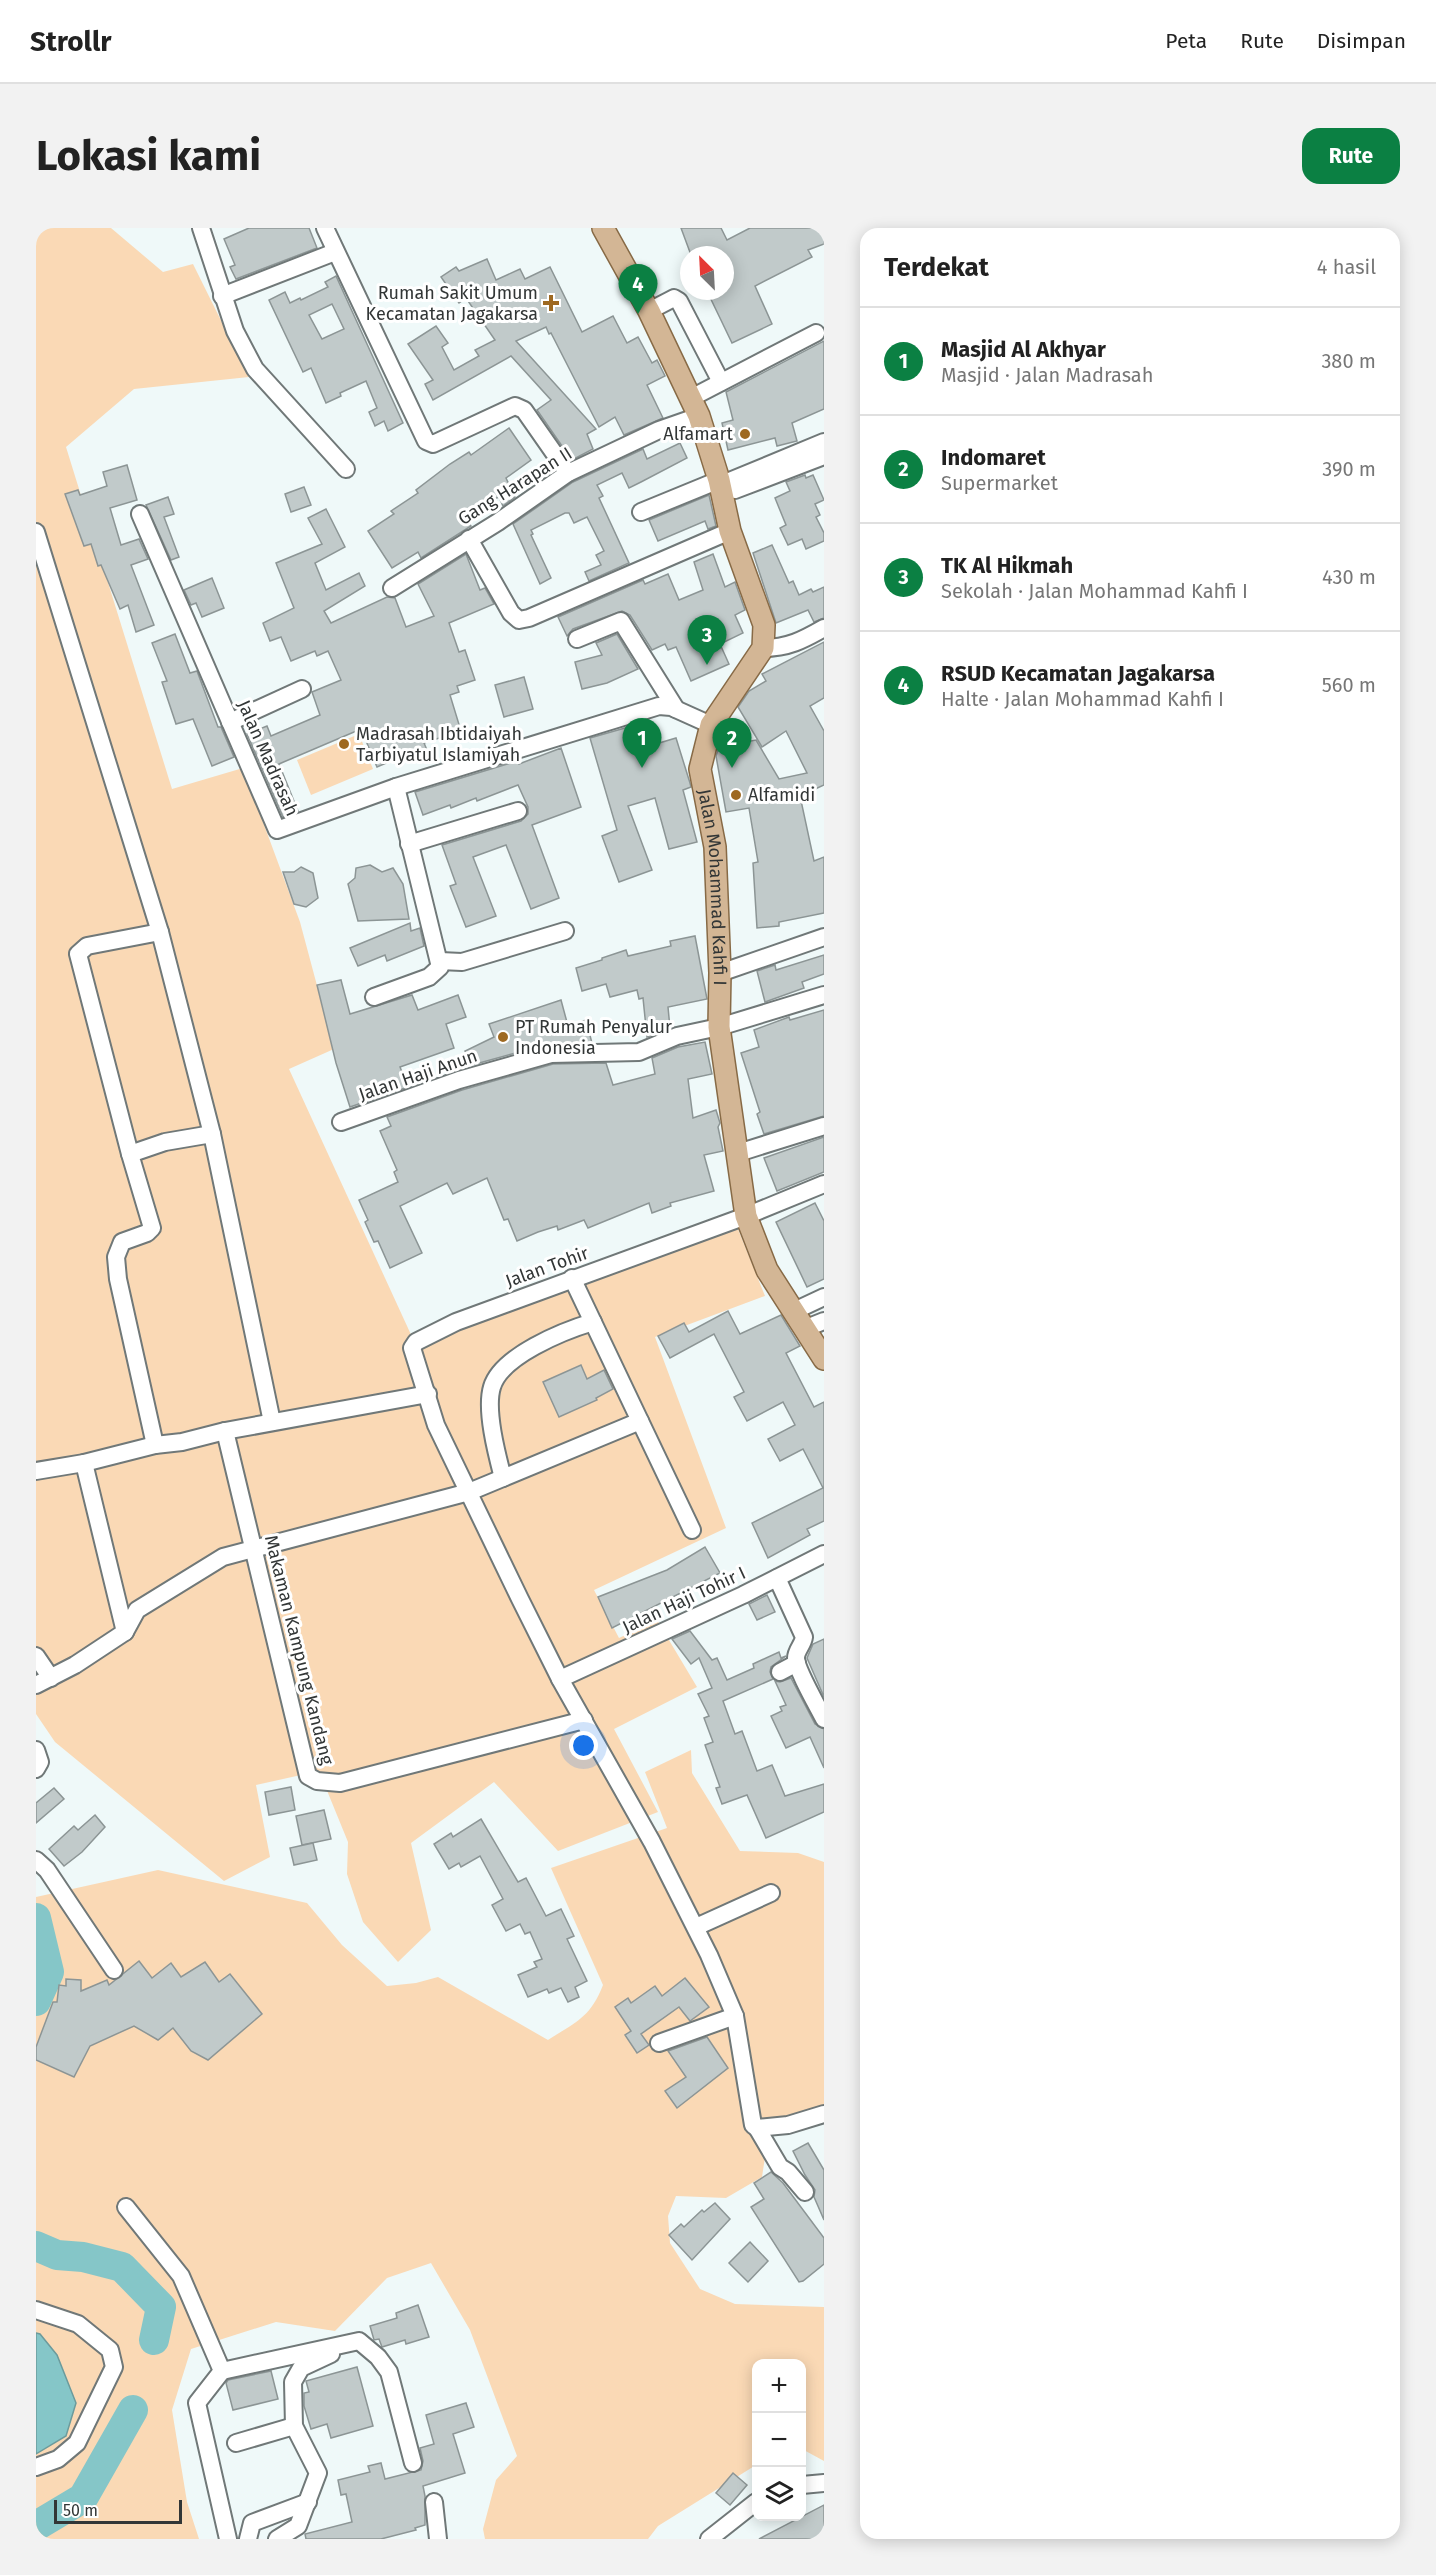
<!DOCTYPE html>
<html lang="id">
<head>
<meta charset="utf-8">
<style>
  :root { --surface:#fff; --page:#f2f2f2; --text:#222; --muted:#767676; --line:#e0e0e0; --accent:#0b8043 }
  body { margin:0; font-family:"Fira Sans",sans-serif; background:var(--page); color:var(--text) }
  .controls { position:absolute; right:18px; bottom:18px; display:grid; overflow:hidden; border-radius:12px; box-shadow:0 3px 15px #0003 }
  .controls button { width:54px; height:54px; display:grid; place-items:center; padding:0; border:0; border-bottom:2px solid var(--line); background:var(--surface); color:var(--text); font:30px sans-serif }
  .compass { position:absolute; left:644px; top:18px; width:54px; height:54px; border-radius:50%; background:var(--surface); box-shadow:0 3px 15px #0003; rotate:336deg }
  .scale { position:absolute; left:18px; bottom:15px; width:128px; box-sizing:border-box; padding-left:6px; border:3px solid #323636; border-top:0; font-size:16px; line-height:21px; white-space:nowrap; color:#323636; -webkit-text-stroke:4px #fff; paint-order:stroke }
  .you { position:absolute; left:548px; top:1518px; width:21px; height:21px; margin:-15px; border:4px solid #fff; border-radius:50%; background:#1a73e8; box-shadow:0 0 0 9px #1a73e833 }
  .badge { display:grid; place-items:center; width:39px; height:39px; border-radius:50%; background:var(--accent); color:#fff; font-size:20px; font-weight:700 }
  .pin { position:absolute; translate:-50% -50px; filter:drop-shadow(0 2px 3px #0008) }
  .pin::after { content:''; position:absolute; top:32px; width:21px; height:18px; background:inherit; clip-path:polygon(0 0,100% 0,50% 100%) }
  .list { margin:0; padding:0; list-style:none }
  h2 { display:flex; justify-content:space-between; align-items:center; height:78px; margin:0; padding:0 24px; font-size:26px }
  h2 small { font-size:20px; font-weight:400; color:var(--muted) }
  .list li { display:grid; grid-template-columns:39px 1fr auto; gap:18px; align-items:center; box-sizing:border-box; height:108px; padding:0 24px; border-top:2px solid var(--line) }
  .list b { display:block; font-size:22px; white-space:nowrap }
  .list p { margin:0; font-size:20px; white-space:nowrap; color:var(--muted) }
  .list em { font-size:20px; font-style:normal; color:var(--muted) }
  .icon { flex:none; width:33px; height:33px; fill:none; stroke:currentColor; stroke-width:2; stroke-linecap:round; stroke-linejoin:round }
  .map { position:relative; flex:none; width:788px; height:2311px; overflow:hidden; border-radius:18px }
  header { display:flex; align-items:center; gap:36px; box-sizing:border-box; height:84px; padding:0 30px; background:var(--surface); border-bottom:2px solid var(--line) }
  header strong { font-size:28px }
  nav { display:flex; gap:33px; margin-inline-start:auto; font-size:21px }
  .intro { display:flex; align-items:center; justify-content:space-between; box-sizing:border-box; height:144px; padding:0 36px }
  h1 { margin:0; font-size:42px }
  .button { padding:15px 27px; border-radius:18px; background:var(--accent); color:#fff; font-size:21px; font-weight:700 }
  main { display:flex; gap:36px; padding:0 36px }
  aside { flex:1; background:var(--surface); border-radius:18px; box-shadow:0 3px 15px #0003 }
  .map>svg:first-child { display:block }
  .green { fill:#fad9b5 }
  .water { fill:#85c6c8; stroke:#6c9b9c; stroke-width:1.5 }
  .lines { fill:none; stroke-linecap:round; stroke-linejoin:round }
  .river { stroke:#85c6c8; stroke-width:30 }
  .building { fill:#c1caca; stroke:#8c9595; stroke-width:1.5; fill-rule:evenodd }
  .minor-casing { stroke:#707878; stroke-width:20 }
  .major-casing { stroke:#876a46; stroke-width:24 }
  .minor { stroke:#fff; stroke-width:16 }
  .major { stroke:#d3b695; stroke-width:21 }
  .poi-dot { fill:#9e6921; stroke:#fff; stroke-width:2 }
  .labels { text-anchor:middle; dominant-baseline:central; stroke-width:6; stroke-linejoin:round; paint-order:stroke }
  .poi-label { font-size:18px; fill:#323636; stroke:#fff; text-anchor:start }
  .street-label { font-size:18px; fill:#323636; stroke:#fff }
</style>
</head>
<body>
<header>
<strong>Strollr</strong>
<nav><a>Peta</a><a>Rute</a><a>Disimpan</a></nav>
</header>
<div class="intro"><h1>Lokasi kami</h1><a class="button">Rute</a></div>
<main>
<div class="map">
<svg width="788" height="2311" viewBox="0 0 788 2311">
  <rect width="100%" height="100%" fill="#eff9f9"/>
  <g class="green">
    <polygon points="0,0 75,0 127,44 157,36 213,149 98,161 30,219 136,561 207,540 264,694 298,821 253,841 377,1111 697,989 729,1068 619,1109 690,1300 558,1362 583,1410 621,1392 661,1459 578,1501 622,1584 522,1623 458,1554 375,1615 395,1702 362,1734 327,1694 311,1646 312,1614 283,1543 220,1557 234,1629 188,1653 19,1514 0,1486"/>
    <polygon points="323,506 337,541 275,567 261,532"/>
    <path d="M655 1522 656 1545 704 1623 762 1625 788 1634V1893L726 1897 729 1929 726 1949 690 1970 640 1968 632 1988 634 2015 664 2061 699 2076 788 2079V2233L766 2221V2136H720V2237L622 2298 612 2311H449L447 2301 460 2252 481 2228 434 2102 395 2035 351 2050 299 2103 240 2094 155 2121 136 2182 151 2274 163 2311H0V1669L122 1642 271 1675 306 1717 351 1758 380 1755 402 1749 512 1812C540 1794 554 1790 567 1757L515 1640 631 1600 609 1544Z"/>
  </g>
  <polygon class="water" points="0,2105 4,2106 21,2127 40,2175 30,2208 0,2226"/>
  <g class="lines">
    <g class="river">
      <polyline points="0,1690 13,1744 0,1773"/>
      <polyline points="0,2018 21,2027 47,2029 86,2039 125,2079 118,2112"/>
      <polyline points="0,2298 47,2270 97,2182"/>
    </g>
  </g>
  <g class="building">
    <polygon points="213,0 273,0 281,20 200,51 194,39 199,37 188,11"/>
    <polygon points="645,0 685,0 691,12 714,0 788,0 788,16 772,22 776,29 719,58 736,96 696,115 671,63 689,63 689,27 655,27"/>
    <polygon points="451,31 460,52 484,41 489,51 514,39 546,104 577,88 591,115 602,109 616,135 621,132 629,148 611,157 627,190 588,207 579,189 563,199 515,105 513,106 510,99 480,113 560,201 551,206 557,221 536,232 528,217 526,218 501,182 515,172 475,128 397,172 389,156 397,152 372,116 400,98 412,115 406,119 418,142 443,128 439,122 459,112 430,70 423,75 405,49 420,39 423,43"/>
    <path d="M300 48 367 195 352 203 348 193 339 198 333 184 341 180 330 153 304 165 305 168 290 175 275 140 267 144 233 72 249 64 254 75 264 70 265 72 292 59 289 54ZM296 76 308 101 286 111 273 87Z"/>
    <polygon points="788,113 788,181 756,195 761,213 741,218 739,210 692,222 686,195 697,192 690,164"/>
    <polygon points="473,200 495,232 470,250 479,269 467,278 463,269 444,277 448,287 432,294 435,298 385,330 382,324 356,340 332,303 358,286 355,283 382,265 380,262 414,236 433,224 435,227"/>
    <polygon points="644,215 651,230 605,254 593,260 586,245 561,257 567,268 563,270 593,335 553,353 549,344 565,337 560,327 568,323 551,289 538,295 533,285 529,285 495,302 497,306 495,307 515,350 504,356 477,296 537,254 607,221 611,231"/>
    <polygon points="91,237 101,272 74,280 85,317 103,311 112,331 95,337 118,397 100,404 92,377 84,381 65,337 62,338 55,316 48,318 29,266 42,262 44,267 71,258 67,244"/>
    <polygon points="769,247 770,250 777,247 788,272 779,276 784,287 780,289 788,305 788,313 770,321 766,311 752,317 744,300 750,297 739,270 754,263 750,254"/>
    <polygon points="268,259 275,277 255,284 249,266"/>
    <polygon points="673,267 680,298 672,301 669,293 622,313 613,292"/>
    <polygon points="132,269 138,286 128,289 143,329 135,332 110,277"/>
    <polygon points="290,281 309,319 279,335 290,362 323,345 329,358 288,383 295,395 351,369 359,370 370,399 398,388 382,356 430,326 444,362 449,360 458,376 413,395 423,424 429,422 439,452 421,458 423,464 414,467 425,503 388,515 391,522 377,527 376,524 341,539 325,501 243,536 262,583 247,589 211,506 231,498 235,508 284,487 276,464 305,452 292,423 281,428 279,423 255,433 245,409 234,413 227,395 258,380 240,335 286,316 272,290"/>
    <polygon points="736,317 753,355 757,353 763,367 775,361 777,364 788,359 788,390 778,394 772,382 740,395 717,325"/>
    <polygon points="677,326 689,359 699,354 709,382 699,387 707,405 684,416 693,436 655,453 640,419 632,422 629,416 616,422 594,387 586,383 537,401 531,408 522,389 607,352 609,356 632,346 643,372 667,362 658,334"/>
    <polygon points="176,350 188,380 166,389 160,375 155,377 148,362"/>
    <polygon points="139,406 154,445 161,443 182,499 185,499 198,529 176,538 157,491 140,496 126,454 131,453 116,415"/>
    <polygon points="581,406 602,441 571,455 546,461 539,434 566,427 560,415"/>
    <polygon points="788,414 788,470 774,478 788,503 788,557 764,568 778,633 788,629 788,685 743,694 743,698 721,700 717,635 722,634 713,580 690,584 680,528 683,519 720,512 743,551 771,545 750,503 726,519 702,479 713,463 730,453 726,446"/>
    <polygon points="488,449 497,481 468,489 459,457"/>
    <polygon points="596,498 603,521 640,510 654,555 655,559 647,562 661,614 633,621 619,570 592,578 616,642 583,654 566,608 581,602 554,510"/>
    <polygon points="525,520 545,579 496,597 523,670 495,681 470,617 437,629 460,688 430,699 414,658 420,656 406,617 485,593 492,586 492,579 482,557 441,573 440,570 415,580 414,577 387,587 379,564 481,533 483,536"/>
    <polygon points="334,637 346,644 357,640 367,656 373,691 322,693 312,656 319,650 320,640"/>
    <polygon points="265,639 277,645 282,670 270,679 258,676 247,644 258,644"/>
    <polygon points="374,695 375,703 384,700 388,718 351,733 349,727 322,738 314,720"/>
    <polygon points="659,708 671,771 632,779 634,800 611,809 607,770 603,771 601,762 574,769 570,756 546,763 540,740 566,732 566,730 590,722 592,728 635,718 634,713"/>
    <polygon points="788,727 788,746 766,754 768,760 729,774 721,743 739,737 740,742"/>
    <polygon points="305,752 314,786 376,767 382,782 422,767 430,789 410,796 418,820 364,839 372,859 314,879 300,835 281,757"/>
    <polygon points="525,772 532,798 550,792 556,815 512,816 436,837 429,823 458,809 453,796"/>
    <polygon points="788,782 788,888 728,906 721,886 724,884 705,825 723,819 718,802 753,789 754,792"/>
    <polygon points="669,814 676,846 652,851 657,890 680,882 684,895 682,899 687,923 668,927 678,963 634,975 635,978 616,985 613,975 552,1000 548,992 522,1002 521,998 502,1004 481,1013 472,991 468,992 451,950 417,966 411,955 364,978 386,1025 354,1040 342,1013 338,1014 329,994 332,992 323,972 362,954 358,944 361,942 344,903 355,898 351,889 426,862 517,836 570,835 577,857 619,846 616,830 642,819"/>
    <polygon points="788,909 788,944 741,963 728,930"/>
    <polygon points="779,975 788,993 788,1051 771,1059 740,994"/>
    <polygon points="692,1083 704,1106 745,1087 764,1118 750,1125 778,1179 788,1174 788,1293 771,1301 774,1307 732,1330 716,1295 787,1260 767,1221 744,1233 732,1211 759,1197 747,1174 711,1193 698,1169 708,1164 678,1106 634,1130 622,1108 648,1095 653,1104"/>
    <polygon points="545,1137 551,1151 568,1142 577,1161 560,1170 561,1172 523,1189 507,1154"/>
    <polygon points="669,1319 684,1345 576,1400 562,1369 631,1342"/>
    <polygon points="731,1367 739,1384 721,1392 713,1376"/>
    <polygon points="654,1403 676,1432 681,1430 691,1452 718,1440 717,1436 743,1424 745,1430 750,1428 735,1439 734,1444 737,1451 687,1473 699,1506 706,1503 721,1543 736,1537 749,1568 788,1556 788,1584 730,1610 711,1567 686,1576 680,1560 684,1559 669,1517 677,1514 668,1490 673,1488 662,1466 676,1460 663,1430 655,1436 636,1411"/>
    <polygon points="788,1411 788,1469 771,1430 777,1416"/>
    <polygon points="755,1450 779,1496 788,1501 788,1540 774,1509 750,1520 735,1488 746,1483 744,1479 750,1477 739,1453 744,1454"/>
    <polygon points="255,1559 259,1582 233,1587 229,1564"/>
    <polygon points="18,1560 28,1571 0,1595 0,1575"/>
    <polygon points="288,1582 295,1611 266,1617 260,1588"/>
    <polygon points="59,1587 69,1599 46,1624 28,1638 13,1621 38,1598 42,1602"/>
    <polygon points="445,1591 482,1654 490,1650 510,1688 525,1681 538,1708 531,1711 551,1753 539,1759 543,1769 532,1774 525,1760 513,1765 511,1761 492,1769 482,1747 501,1739 498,1734 506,1731 494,1704 489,1706 484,1696 470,1703 456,1677 467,1671 444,1628 425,1639 423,1635 413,1641 398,1616 415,1605 417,1609"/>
    <polygon points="277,1615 281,1632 258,1637 254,1620"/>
    <polygon points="103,1733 116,1750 135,1735 145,1749 169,1734 183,1754 194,1746 226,1786 172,1832 155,1823 137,1800 122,1812 98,1798 54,1818 38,1849 0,1832 0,1819 17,1774 21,1774 23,1757 30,1758 30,1751 45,1752 45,1763 71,1752 73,1757"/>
    <polygon points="649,1750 673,1779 654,1793 643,1779 605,1806 613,1817 601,1825 589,1807 595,1803 579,1779 592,1770 595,1775 619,1758 626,1768"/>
    <polygon points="671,1809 692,1840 641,1880 629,1863 650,1849 632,1823"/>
    <polygon points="772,1915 788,1942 788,1992 778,1969 779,1962 769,1947 757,1923"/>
    <polygon points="735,1944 747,1955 788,2010 788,2036 767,2053 763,2054 715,1979 728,1971 718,1955"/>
    <polygon points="679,1975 694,1991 656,2032 633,2007 645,1996 648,1999 666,1982 668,1984"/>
    <polygon points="714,2014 732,2033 712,2054 693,2035"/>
    <polygon points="382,2077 393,2109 370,2116 369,2112 346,2119 343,2111 338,2112 334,2098 361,2090 360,2085"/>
    <polygon points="321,2139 337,2198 295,2210 291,2196 275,2201 268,2178 268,2165 273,2164 270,2153"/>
    <polygon points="235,2143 242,2171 197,2182 190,2155 192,2152"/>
    <polygon points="430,2175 438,2199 417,2206 429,2245 387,2258 389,2268 389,2297 379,2300 380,2302 345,2311 270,2311 269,2306 316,2294 310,2266 305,2267 302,2252 334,2244 332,2238 345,2235 349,2251 385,2242 387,2233 384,2220 398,2216 390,2187"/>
    <polygon points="697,2245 711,2257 694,2277 680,2265"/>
    <polygon points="788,2277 788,2311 723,2311"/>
  </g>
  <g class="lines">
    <g class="minor-casing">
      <g id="minor">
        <polyline points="165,0 199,103 219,141 310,241"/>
        <polyline points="289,0 390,213 397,216 479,178 488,182 532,245"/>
        <polyline points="186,68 299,24"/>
        <polyline points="613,83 638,70 643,73 685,154"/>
        <polyline points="655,170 780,105"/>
        <polyline points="684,257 788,214"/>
        <polyline points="699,262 788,228"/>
        <polyline points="605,284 683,252"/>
        <polyline points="104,286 241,602 360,559 623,478 635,479 675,497"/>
        <polyline points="0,304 124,704 176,906 236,1194"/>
        <polyline points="433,311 475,385 483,392 493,390 694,303"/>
        <polyline points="356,360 462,294 532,245 623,202 663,188"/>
        <polyline points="541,411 585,393 640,481"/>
        <path d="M727 420C752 420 767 412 788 400"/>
        <polyline points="194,494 266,461"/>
        <polyline points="373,616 482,583"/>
        <polyline points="404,733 426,734 529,703"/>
        <polyline points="684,745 788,709"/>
        <polyline points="338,769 393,749 404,739 360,559"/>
        <polyline points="305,894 423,852 515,826 603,824 641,808 683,799 788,767"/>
        <polyline points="702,925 788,898"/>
        <polyline points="94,926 42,726 51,718 124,704"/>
        <polyline points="788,956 710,988 420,1094 380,1114 376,1120 400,1197 484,1371 524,1451 616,1614 673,1727 699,1788 717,1897 721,1900 752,1897 788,1886"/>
        <polyline points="756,1084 788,1069"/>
        <polyline points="768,1101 788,1093"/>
        <polyline points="604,1193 656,1302"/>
        <polyline points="189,1203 272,1548 281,1553 304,1555 548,1492"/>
        <polyline points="119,1217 82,1051 80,1029 86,1014 111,1005 116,1000 94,926 129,914 176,906"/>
        <polyline points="48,1235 89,1404"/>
        <polyline points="0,1243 48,1235 119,1217 146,1214 189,1203 392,1166"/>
        <path d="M467 1250C461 1227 449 1182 456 1159 465 1128 527 1103 557 1094"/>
        <path d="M741 1350 768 1409C767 1417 760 1422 760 1430 760 1441 782 1479 788 1491"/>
        <polyline points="0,1428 15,1450"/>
        <polyline points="744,1444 761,1435"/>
        <polyline points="524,1451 707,1367 788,1326"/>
        <polyline points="0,1457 39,1437 89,1404 101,1382 187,1329 433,1264 604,1193 536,1050"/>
        <polyline points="0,1522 4,1534 0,1541"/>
        <polyline points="0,1632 11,1642 78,1742"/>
        <polyline points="660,1699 735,1665"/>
        <polyline points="623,1815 699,1788"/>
        <polyline points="721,1900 744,1939 752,1944 769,1964"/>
        <polyline points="90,1979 145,2048 186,2143 161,2175 192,2311"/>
        <polyline points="0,2082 42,2096 74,2122 78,2139 41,2215 22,2231 0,2239"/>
        <polyline points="186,2143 323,2113 342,2129 353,2144 377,2235"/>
        <polyline points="200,2215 258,2198"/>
        <polyline points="766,2257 788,2255"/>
        <polyline points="398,2274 402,2311"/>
        <polyline points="212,2311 216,2295 272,2274"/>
        <polyline points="241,2311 262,2298 282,2245 258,2198 257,2154 265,2140 295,2126"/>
        <polyline points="673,2311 720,2274"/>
      </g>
    </g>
    <g class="major-casing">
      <g id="major">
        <path id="s1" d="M567 0 613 83 663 188 683 252 694 303 728 397 727 420 675 497 664 541 679 619 684 745 683 799 710 988 731 1042 788 1131"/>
      </g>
    </g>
    <use href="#minor" class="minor"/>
    <use href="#major" class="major"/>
  </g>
  <g class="poi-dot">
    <path d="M512 66h6v6h6v6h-6v6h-6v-6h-6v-6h6z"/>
    <circle cx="709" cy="206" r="6"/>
    <circle cx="308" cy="516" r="6"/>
    <circle cx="700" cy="567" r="6"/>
    <circle cx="467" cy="809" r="6"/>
  </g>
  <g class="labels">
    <g class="poi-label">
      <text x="502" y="65" text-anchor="end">Rumah Sakit Umum<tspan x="502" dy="21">Kecamatan Jagakarsa</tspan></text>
      <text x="697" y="206" text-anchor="end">Alfamart</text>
      <text x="320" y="506">Madrasah Ibtidaiyah<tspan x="320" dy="21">Tarbiyatul Islamiyah</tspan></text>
      <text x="712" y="567">Alfamidi</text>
      <text x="479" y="799">PT Rumah Penyalur<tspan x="479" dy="21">Indonesia</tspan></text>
    </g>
    <g class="street-label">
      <text transform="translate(479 258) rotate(-32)">Gang Harapan II</text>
      <text transform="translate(232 530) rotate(66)">Jalan Madrasah</text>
      <text stroke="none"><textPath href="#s1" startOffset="711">Jalan Mohammad Kahfi I</textPath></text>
      <text transform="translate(382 847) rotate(-19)">Jalan Haji Anun</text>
      <text transform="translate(511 1039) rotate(-20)">Jalan Tohir</text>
      <text transform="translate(648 1372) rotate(-25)">Jalan Haji Tohir I</text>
      <text transform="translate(263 1422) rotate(76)">Makaman Kampung Kandang</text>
    </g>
  </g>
</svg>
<div class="controls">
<button>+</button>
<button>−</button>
<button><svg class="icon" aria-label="layers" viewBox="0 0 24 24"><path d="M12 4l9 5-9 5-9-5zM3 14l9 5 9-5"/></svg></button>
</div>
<svg class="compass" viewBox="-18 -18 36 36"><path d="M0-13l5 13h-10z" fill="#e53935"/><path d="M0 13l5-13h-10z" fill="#767676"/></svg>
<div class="scale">50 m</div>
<div class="you"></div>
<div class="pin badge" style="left:606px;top:540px">1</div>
<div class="pin badge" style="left:696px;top:540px">2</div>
<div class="pin badge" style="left:671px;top:437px">3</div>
<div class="pin badge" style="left:602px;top:86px">4</div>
</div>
<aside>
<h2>Terdekat<small>4 hasil</small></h2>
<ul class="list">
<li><span class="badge">1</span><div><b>Masjid Al Akhyar</b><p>Masjid · Jalan Madrasah</p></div><em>380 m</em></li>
<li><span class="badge">2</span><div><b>Indomaret</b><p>Supermarket</p></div><em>390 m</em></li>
<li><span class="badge">3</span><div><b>TK Al Hikmah</b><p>Sekolah · Jalan Mohammad Kahfi I</p></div><em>430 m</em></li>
<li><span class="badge">4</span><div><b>RSUD Kecamatan Jagakarsa</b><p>Halte · Jalan Mohammad Kahfi I</p></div><em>560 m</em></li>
</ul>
</aside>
</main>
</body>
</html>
